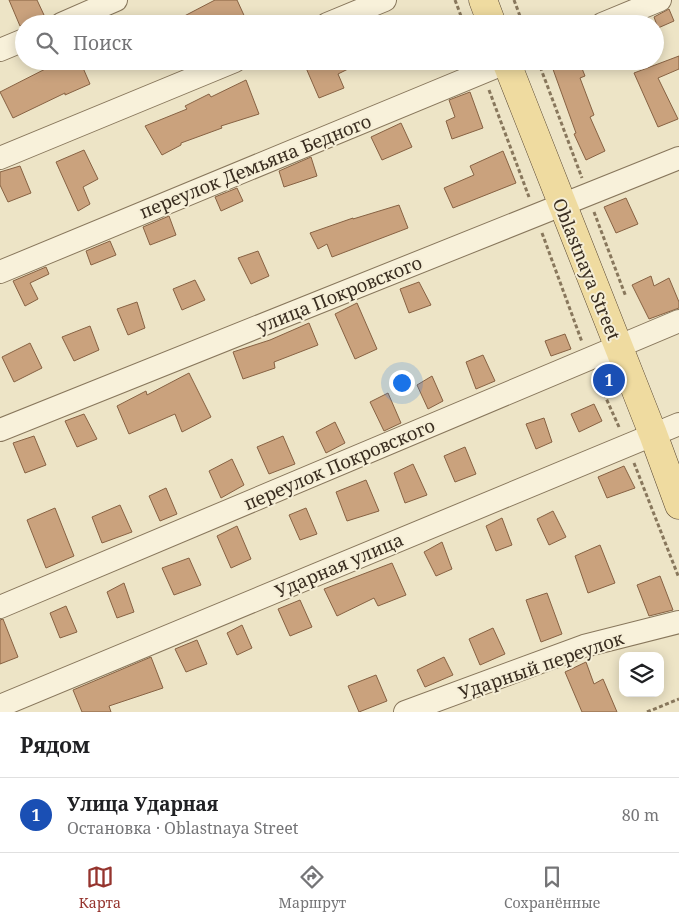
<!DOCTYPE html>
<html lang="ru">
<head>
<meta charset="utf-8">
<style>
  :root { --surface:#fff; --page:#f2f2f2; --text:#202124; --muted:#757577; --line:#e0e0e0; --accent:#95342e }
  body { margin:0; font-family:"Noto Serif",serif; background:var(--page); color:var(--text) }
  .controls { position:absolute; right:15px; bottom:15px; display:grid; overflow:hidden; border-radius:10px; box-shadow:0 2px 12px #0003 }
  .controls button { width:45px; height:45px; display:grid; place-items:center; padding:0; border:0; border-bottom:1px solid var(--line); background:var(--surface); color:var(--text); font:25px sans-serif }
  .you { position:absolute; left:401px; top:382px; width:18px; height:18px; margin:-12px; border:4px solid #fff; border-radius:50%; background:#1a73e8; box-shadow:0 0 0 8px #1a73e833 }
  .badge { display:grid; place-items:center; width:32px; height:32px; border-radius:50%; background:var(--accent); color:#fff; font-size:16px; font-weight:700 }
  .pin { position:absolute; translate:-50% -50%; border:2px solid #fff; box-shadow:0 1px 5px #0006 }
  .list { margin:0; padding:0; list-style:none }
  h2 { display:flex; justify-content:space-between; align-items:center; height:65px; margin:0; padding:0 20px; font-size:21px }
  h2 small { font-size:16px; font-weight:400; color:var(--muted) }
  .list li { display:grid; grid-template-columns:32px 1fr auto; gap:15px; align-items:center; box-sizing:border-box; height:75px; padding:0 20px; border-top:1px solid var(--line) }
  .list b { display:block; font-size:19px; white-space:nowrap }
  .list p { margin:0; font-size:16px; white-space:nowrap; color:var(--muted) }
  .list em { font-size:16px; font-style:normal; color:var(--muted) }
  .icon { flex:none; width:28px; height:28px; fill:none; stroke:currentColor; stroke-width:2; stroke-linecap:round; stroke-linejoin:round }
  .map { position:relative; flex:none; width:679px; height:712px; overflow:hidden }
  .search { position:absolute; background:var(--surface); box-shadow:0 2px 12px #0003; left:15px; right:15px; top:15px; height:55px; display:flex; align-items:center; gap:12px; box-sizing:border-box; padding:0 18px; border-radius:28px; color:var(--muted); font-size:19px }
  .sheet { height:140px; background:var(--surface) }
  nav { display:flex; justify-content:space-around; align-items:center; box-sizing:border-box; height:70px; border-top:1px solid var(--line); background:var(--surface); font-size:14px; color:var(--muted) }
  nav a { display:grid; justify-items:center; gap:2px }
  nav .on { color:var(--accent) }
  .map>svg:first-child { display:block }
  .building { fill:#caa27d; stroke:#876243 }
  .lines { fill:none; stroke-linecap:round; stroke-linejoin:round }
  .minor-casing { stroke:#88775c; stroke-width:24 }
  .major-casing { stroke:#564430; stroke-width:29 }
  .path { stroke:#88775c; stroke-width:3; stroke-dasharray:4 2.5; stroke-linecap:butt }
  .minor { stroke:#f8f1da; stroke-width:22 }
  .major { stroke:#efdba0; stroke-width:28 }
  .labels { text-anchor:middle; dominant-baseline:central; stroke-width:4; stroke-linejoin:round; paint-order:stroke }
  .street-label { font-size:18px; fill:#392d20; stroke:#f5eed6 }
</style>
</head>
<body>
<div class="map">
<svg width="679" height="712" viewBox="0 0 679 712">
  <rect width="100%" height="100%" fill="#ede4c6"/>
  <g class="building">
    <polygon points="9,0 37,0 44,15 20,26"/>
    <polygon points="215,0 237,0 248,24 169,24"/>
    <polygon points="669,9 674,21 658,28 654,17"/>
    <polygon points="679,56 679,69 658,78 678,119 658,127 634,73"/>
    <polygon points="61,61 80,61 90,84 65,95 65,93 13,118 0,92"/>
    <polygon points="303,61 364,61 338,74 344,88 319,98"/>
    <polygon points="550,61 579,61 585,76 580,78 594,115 590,117 605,151 586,160 574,134 576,133"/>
    <polygon points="246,80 259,114 221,126 222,128 181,143 181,145 162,155 145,126 187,109 185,106 209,94 211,97"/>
    <polygon points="470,92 483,128 452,139 446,121 455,117 449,100"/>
    <polygon points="401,123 412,147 382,160 371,137"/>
    <polygon points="84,150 98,179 83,187 90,204 78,211 56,162"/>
    <polygon points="503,151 516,183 453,208 444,188 474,175 470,166"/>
    <polygon points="311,157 317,176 284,187 279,171"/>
    <polygon points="20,166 31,193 8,202 0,185 0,172"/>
    <polygon points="237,188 243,201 221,211 215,197"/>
    <polygon points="626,198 638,224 616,233 604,207"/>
    <polygon points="399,205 408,228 332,257 327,244 318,249 310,233 353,218 353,219"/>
    <polygon points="169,216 176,235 150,245 143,227"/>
    <polygon points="110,241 116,255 91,265 86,251"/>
    <polygon points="258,251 269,276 251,284 238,258"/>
    <polygon points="46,267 49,274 30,283 38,299 25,306 13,281"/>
    <polygon points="651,276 654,286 669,278 679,302 679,308 649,319 632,285"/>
    <polygon points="195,280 205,300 182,310 173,289"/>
    <polygon points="419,282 431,305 409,313 400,289"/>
    <polygon points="137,302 145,328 128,335 117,309"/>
    <polygon points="357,303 377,349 355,359 335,314"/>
    <polygon points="309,323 318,345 274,362 275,368 243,379 233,352 270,340"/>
    <polygon points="90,326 99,350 74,361 62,337"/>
    <polygon points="565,334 571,349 551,356 545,341"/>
    <polygon points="30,343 42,368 14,382 2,357"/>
    <polygon points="483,355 495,381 476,389 466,362"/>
    <polygon points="189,373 211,417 182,432 175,414 129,434 117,406 146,391 147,395"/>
    <polygon points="432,376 443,401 428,409 417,385"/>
    <polygon points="388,393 401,423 384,431 370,402"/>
    <polygon points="594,404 602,421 579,432 571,414"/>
    <polygon points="84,414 97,439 77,447 65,421"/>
    <polygon points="544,418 552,442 536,449 526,424"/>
    <polygon points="335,422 345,443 326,453 316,432"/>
    <polygon points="34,436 46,465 25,473 13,443"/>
    <polygon points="283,436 295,464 269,474 257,447"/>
    <polygon points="465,447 476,474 455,482 444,456"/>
    <polygon points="232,459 244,485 221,498 209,471"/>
    <polygon points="413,464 427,495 405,503 394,473"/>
    <polygon points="624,466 635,488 607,498 598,477"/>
    <polygon points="366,480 379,511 347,521 336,492"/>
    <polygon points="166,488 177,514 160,521 149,496"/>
    <polygon points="120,505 132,532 102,543 92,517"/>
    <polygon points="55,508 74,556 46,568 27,520"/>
    <polygon points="306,508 317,534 300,540 289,515"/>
    <polygon points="553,511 566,537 549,545 537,519"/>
    <polygon points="502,518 512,545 496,551 486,526"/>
    <polygon points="237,526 251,559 231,568 217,536"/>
    <polygon points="442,542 452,569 436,576 424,552"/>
    <polygon points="600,545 615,583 588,593 575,556"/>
    <polygon points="189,558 201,585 174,595 162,568"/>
    <polygon points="392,563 406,595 378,606 374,598 337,616 324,589"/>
    <polygon points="660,576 673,610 649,616 637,585"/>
    <polygon points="124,583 134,612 117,618 107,592"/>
    <polygon points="547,593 562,634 541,642 526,600"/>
    <polygon points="300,600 312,627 290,636 278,609"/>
    <polygon points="66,606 77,632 60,638 50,613"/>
    <polygon points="3,619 18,657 0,664 0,620"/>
    <polygon points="242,625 252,648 237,655 227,633"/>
    <polygon points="493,628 505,654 480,665 469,639"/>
    <polygon points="197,640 207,664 186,672 175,649"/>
    <polygon points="151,657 163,688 109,706 111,712 82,712 73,690"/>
    <polygon points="444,657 453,675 425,687 417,670"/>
    <polygon points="586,662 594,684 603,679 617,712 582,712 565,672"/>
    <polygon points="376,675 387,701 359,712 348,686"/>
  </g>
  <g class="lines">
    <g class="minor-casing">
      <g id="minor">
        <polyline points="61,24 116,0"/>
        <polyline points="327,24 385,0"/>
        <polyline points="602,24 660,0"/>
        <polyline points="0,50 24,40"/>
        <polyline points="0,158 235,61"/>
        <polyline points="0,272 510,61"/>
        <polyline points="0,430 679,158"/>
        <polyline points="0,607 679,321"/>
        <polyline points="0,706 679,424"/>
        <polyline points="405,712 584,646 679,622"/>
      </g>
    </g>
    <g class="major-casing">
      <g id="major">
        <polyline points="483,0 492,24"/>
        <polyline points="506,61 653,434 679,505"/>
      </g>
    </g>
    <g class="path">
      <polyline points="455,0 464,24"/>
      <polyline points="514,0 523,24"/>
      <polyline points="538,61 582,178"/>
      <polyline points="489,90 529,197"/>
      <polyline points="594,212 626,297"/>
      <polyline points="542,233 582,342"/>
      <polyline points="596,376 619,427"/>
      <polyline points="634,463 679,578"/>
      <polyline points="647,712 679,699"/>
    </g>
    <use href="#minor" class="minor"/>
    <use href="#major" class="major"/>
  </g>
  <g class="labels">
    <g class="street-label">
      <text transform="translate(255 166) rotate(-22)">переулок Демьяна Бедного</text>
      <text transform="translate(587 269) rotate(68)">Oblastnaya Street</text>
      <text transform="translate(339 294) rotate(-22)">улица Покровского</text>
      <text transform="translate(339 464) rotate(-23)">переулок Покровского</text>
      <text transform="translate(339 565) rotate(-23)">Ударная улица</text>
      <text transform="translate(541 665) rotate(-19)">Ударный переулок</text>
    </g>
  </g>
</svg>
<div class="controls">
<button><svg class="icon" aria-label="layers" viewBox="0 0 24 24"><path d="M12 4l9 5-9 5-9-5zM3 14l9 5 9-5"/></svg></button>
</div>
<div class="you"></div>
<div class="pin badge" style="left:609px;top:380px;background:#1a4fb4">1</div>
<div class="search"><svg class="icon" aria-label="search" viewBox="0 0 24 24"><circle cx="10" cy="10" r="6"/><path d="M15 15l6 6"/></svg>Поиск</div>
</div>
<section class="sheet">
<h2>Рядом<small></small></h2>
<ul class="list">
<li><span class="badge" style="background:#1a4fb4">1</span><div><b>Улица Ударная</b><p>Остановка · Oblastnaya Street</p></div><em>80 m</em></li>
</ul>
</section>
<nav>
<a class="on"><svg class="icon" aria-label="map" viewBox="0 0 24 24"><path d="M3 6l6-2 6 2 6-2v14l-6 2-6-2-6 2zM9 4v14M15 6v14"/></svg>Карта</a>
<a><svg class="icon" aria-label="directions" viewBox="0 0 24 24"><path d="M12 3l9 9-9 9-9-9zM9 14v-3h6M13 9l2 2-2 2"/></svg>Маршрут</a>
<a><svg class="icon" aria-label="saved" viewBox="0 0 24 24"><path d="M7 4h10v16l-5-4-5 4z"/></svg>Сохранённые</a>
</nav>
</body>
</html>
